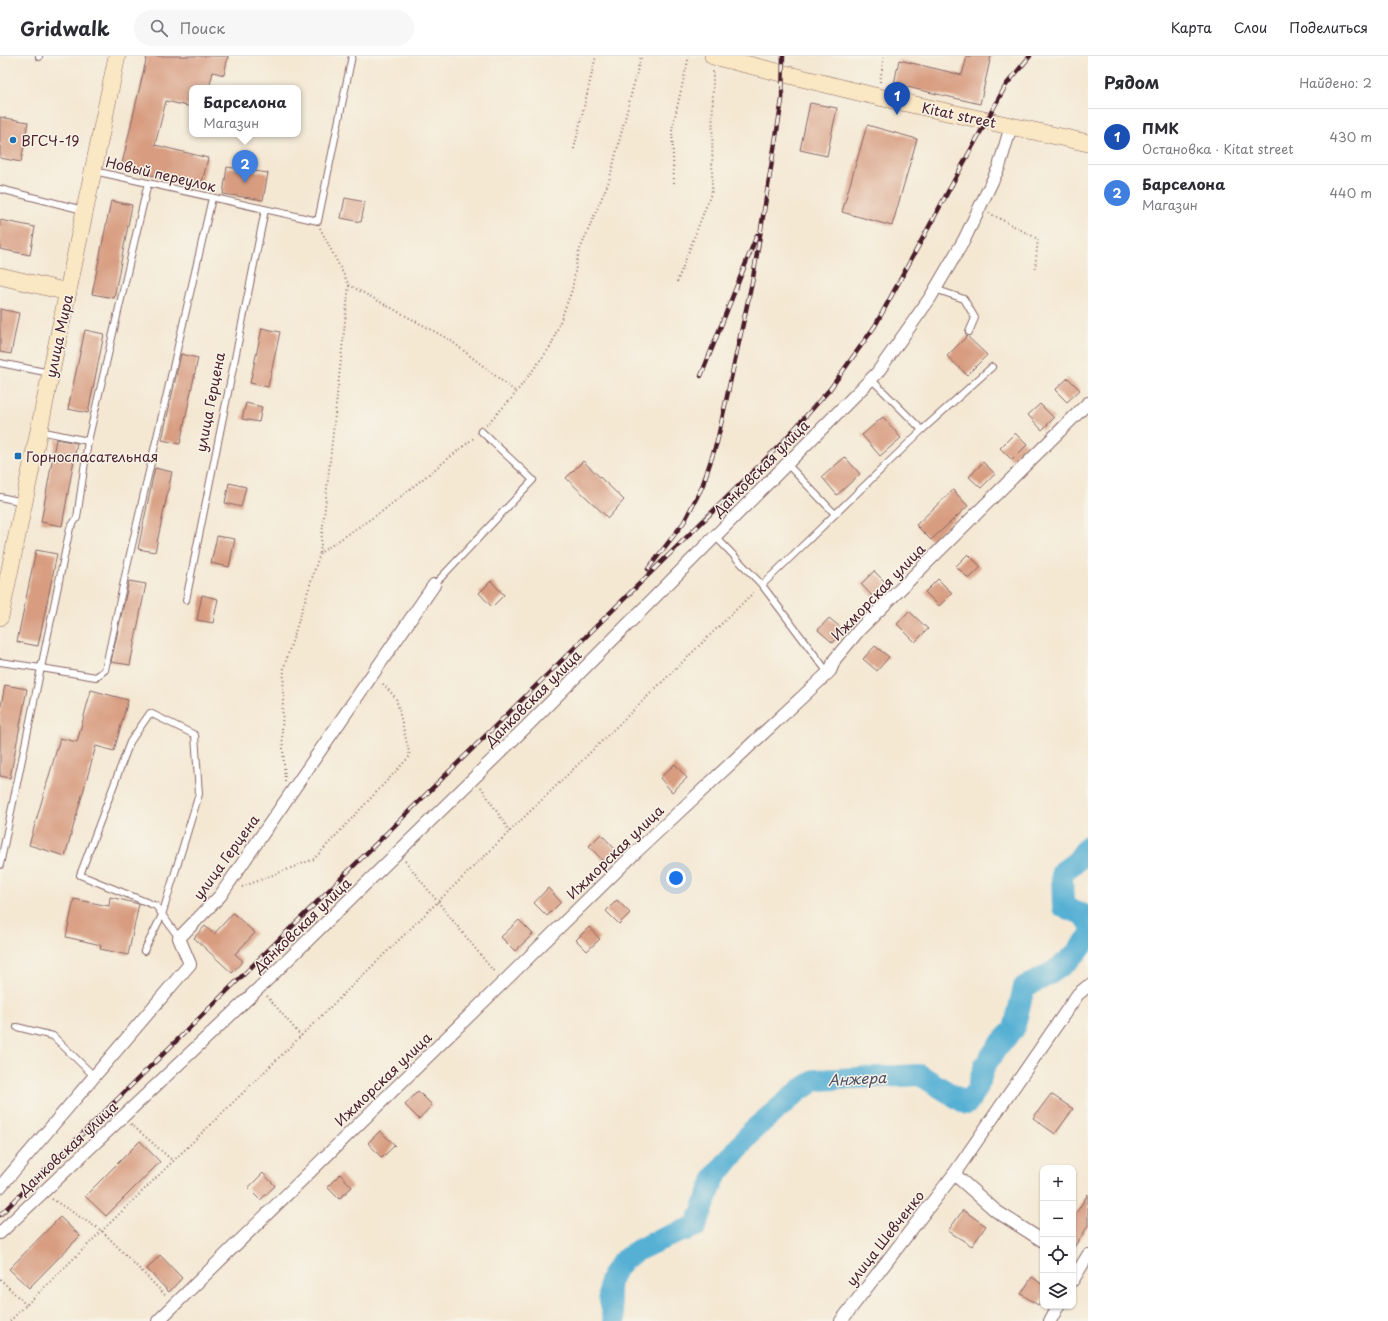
<!DOCTYPE html>
<html lang="ru">
<head>
<meta charset="utf-8">
<style>
  :root { --surface:#fff; --page:#f7f7f7; --text:#2b2b33; --muted:#7c7c81; --line:#e1e1e2; --accent:#db2777 }
  body { margin:0; font-family:"Playpen Sans",sans-serif; background:var(--page); color:var(--text) }
  .controls { position:absolute; right:12px; bottom:12px; display:grid; overflow:hidden; border-radius:8px; box-shadow:0 1px 3px #0004 }
  .controls button { width:36px; height:36px; display:grid; place-items:center; padding:0; border:0; border-bottom:1px solid var(--line); background:var(--surface); color:var(--text); font:20px sans-serif }
  .you { position:absolute; left:676px; top:822px; width:14px; height:14px; margin:-10px; border:3px solid #fff; border-radius:50%; background:#1a73e8; box-shadow:0 0 0 6px #1a73e833 }
  .badge { display:grid; place-items:center; width:26px; height:26px; border-radius:50%; background:var(--accent); color:#fff; font-size:13px; font-weight:700 }
  .pin { position:absolute; translate:-50% -33px; filter:drop-shadow(0 1px 2px #0008) }
  .pin::after { content:''; position:absolute; top:21px; width:14px; height:12px; background:inherit; clip-path:polygon(0 0,100% 0,50% 100%) }
  .popup { position:absolute; left:189px; top:29px; width:112px; height:52px; box-sizing:border-box; display:grid; place-content:center; border-radius:8px; background:var(--surface); filter:drop-shadow(0 1px 3px #0005); font-size:13px; white-space:nowrap; color:var(--muted) }
  .popup b { font-size:15px; color:var(--text) }
  .popup::after { content:''; position:absolute; left:50%; top:100%; margin-left:-8px; border:8px solid transparent; border-top-color:var(--surface) }
  .list { margin:0; padding:0; list-style:none }
  h2 { display:flex; justify-content:space-between; align-items:center; height:52px; margin:0; padding:0 16px; font-size:17px }
  h2 small { font-size:13px; font-weight:400; color:var(--muted) }
  .list li { display:grid; grid-template-columns:26px 1fr auto; gap:12px; align-items:center; box-sizing:border-box; height:56px; padding:0 16px; border-top:1px solid var(--line) }
  .list b { display:block; font-size:15px; white-space:nowrap }
  .list p { margin:0; font-size:13px; white-space:nowrap; color:var(--muted) }
  .list em { font-size:13px; font-style:normal; color:var(--muted) }
  .icon { flex:none; width:22px; height:22px; fill:none; stroke:currentColor; stroke-width:2; stroke-linecap:round; stroke-linejoin:round }
  .map { position:relative; flex:none; width:1088px; height:1265px; overflow:hidden }
  header { display:flex; align-items:center; gap:24px; box-sizing:border-box; height:56px; padding:0 20px; background:var(--surface); border-bottom:1px solid var(--line) }
  header strong { font-size:19px }
  nav { display:flex; gap:22px; margin-inline-start:auto; font-size:14px }
  .search { width:280px; height:36px; background:var(--page); display:flex; align-items:center; gap:10px; box-sizing:border-box; padding:0 14px; border-radius:22px; color:var(--muted); font-size:15px }
  main { display:flex }
  aside { flex:1; background:var(--surface) }
  .map>svg:first-child { display:block }
  .lines { fill:none; stroke-linecap:round; stroke-linejoin:round }
  .river { stroke:#57b0d4; stroke-width:22 }
  .building { fill:#d89d81 }
  .lane-casing { stroke:#866566; stroke-width:8 }
  .street-casing { stroke:#866566; stroke-width:14 }
  .secondary-casing { stroke:#866566; stroke-width:18 }
  .path { stroke:#866566; stroke-width:2; stroke-dasharray:1 3; stroke-linecap:butt }
  .lane { stroke:#fff; stroke-width:6 }
  .street { stroke:#fff; stroke-width:12 }
  .secondary { stroke:#fae7c3; stroke-width:17 }
  .rail-casing { stroke:#4a1f2b; stroke-width:4.5 }
  .rail { stroke:#f7f3e8; stroke-width:3; stroke-dasharray:9; stroke-linecap:butt }
  .poi-dot { fill:#1f6fb2; stroke:#f7f3e8; stroke-width:1.5 }
  .labels { text-anchor:middle; dominant-baseline:central; stroke-width:3; stroke-linejoin:round; paint-order:stroke }
  .street-label { font-size:14px; fill:#4a1f2b; stroke:#f7f3e8 }
  .poi-label { font-size:14px; fill:#4a1f2b; stroke:#f7f3e8; text-anchor:start }
  .water-label { font-size:15px; font-style:italic; fill:#4f5266; stroke:#f7f3e8 }
</style>
</head>
<body>
<header>
<strong>Gridwalk</strong>
<div class="search"><svg class="icon" aria-label="search" viewBox="0 0 24 24"><circle cx="10" cy="10" r="6"/><path d="M15 15l6 6"/></svg>Поиск</div>
<nav><a>Карта</a><a>Слои</a><a>Поделиться</a></nav>
</header>
<main>
<div class="map">
<svg width="1088" height="1265" viewBox="0 0 1088 1265">
  <rect width="100%" height="100%" fill="#f7f3e8"/>
  <filter id="ink" filterUnits="userSpaceOnUse"><feTurbulence type="fractalNoise" baseFrequency=".025" numOctaves="2"/><feDisplacementMap in="SourceGraphic" scale="8" xChannelSelector="R" yChannelSelector="G"/><feConvolveMatrix kernelMatrix="1 2 1 2 8 2 1 2 1" color-interpolation-filters="sRGB"/></filter>
  <filter id="wash" filterUnits="userSpaceOnUse"><feTurbulence type="fractalNoise" baseFrequency=".012" numOctaves="4" result="noise"/><feDisplacementMap in="SourceGraphic" scale="16" xChannelSelector="R" yChannelSelector="G"/><feGaussianBlur stdDeviation="0.9" result="paint"/><feColorMatrix in="noise" values="0 0 0 0 0 0 0 0 0 0 0 0 0 0 0 0 0 1.4 0 .05"/><feComposite in="paint" operator="in"/></filter>
  <g filter="url(#wash)">
    <rect width="100%" height="100%" fill="#f4e8d3"/>
    <g class="lines">
      <g class="river">
        <polyline points="1088,790 1076,806 1062,816 1063,851 1082,858 1088,866"/>
        <path d="M615 1265C613 1255 608 1242 609 1232 612 1195 667 1182 696 1170L715 1121 752 1075 800 1034 816 1024 920 1019 967 1048 977 1033 985 1009 998 990 1014 973 1024 931C1049 920 1072 906 1088 882"/>
      </g>
    </g>
    <g id="blocks">
      <g class="building">
        <polygon points="147,0 228,0 224,19 213,16 209,32 192,32 192,48 187,50 166,45 155,89 208,102 201,131 121,112"/>
        <polygon points="967,0 991,0 980,48 894,28 899,4 962,19"/>
        <polygon points="810,47 837,52 827,100 800,94"/>
        <polygon points="0,61 28,66 21,106 0,102"/>
        <polygon points="867,69 917,83 892,170 842,156"/>
        <polygon points="227,111 268,117 263,144 223,138"/>
        <polygon points="345,142 365,146 361,166 341,162"/>
        <polygon points="111,145 132,149 114,242 92,238"/>
        <polygon points="0,164 35,171 30,199 0,193"/>
        <polygon points="0,253 19,257 11,298 0,296"/>
        <polygon points="262,272 280,276 268,331 250,327"/>
        <polygon points="85,274 104,278 88,357 68,353"/>
        <polygon points="967,280 987,299 967,319 947,300"/>
        <polygon points="181,298 198,302 180,388 162,384"/>
        <polygon points="1068,322 1080,334 1067,346 1055,334"/>
        <polygon points="246,347 262,351 259,366 242,363"/>
        <polygon points="1040,348 1054,362 1042,374 1028,359"/>
        <polygon points="883,361 901,382 880,400 862,379"/>
        <polygon points="1015,377 1027,389 1012,404 1000,392"/>
        <polygon points="56,383 77,387 62,470 41,466"/>
        <polygon points="845,401 860,418 837,439 822,421"/>
        <polygon points="583,405 624,444 608,462 566,422"/>
        <polygon points="983,406 995,418 981,432 969,421"/>
        <polygon points="155,412 172,416 155,496 138,493"/>
        <polygon points="229,427 246,431 241,451 225,447"/>
        <polygon points="953,434 968,450 931,484 916,469"/>
        <polygon points="217,480 235,483 229,511 211,507"/>
        <polygon points="36,494 57,498 38,590 17,586"/>
        <polygon points="968,498 981,511 969,523 956,510"/>
        <polygon points="874,515 887,528 873,541 861,528"/>
        <polygon points="938,523 952,537 939,550 925,536"/>
        <polygon points="129,525 146,528 130,609 111,606"/>
        <polygon points="491,525 504,539 492,551 479,537"/>
        <polygon points="202,539 218,543 213,567 197,564"/>
        <polygon points="909,555 928,573 915,586 897,568"/>
        <polygon points="829,562 844,574 833,587 818,574"/>
        <polygon points="875,590 889,601 877,615 863,603"/>
        <polygon points="5,629 27,633 10,722 0,720 0,655"/>
        <polygon points="91,634 128,644 114,695 96,690 65,800 29,789 60,682 77,686"/>
        <polygon points="675,708 687,722 672,736 660,722"/>
        <polygon points="601,778 615,793 603,805 589,790"/>
        <polygon points="548,832 561,846 547,860 534,847"/>
        <polygon points="110,841 139,848 128,899 100,893 101,889 66,881 74,843 109,850"/>
        <polygon points="617,844 630,857 619,868 606,855"/>
        <polygon points="233,857 255,877 235,898 243,905 232,917 194,882 205,870 214,878"/>
        <polygon points="519,864 533,878 515,895 501,881"/>
        <polygon points="589,871 600,883 587,895 576,884"/>
        <polygon points="418,1035 432,1049 419,1063 405,1049"/>
        <polygon points="1051,1038 1073,1053 1055,1078 1033,1062"/>
        <polygon points="380,1075 395,1089 382,1102 368,1087"/>
        <polygon points="140,1085 160,1106 106,1160 85,1140"/>
        <polygon points="263,1117 275,1130 260,1144 248,1132"/>
        <polygon points="340,1118 352,1131 339,1143 327,1131"/>
        <polygon points="1088,1138 1088,1170 1073,1193 1073,1162"/>
        <polygon points="963,1154 986,1170 972,1190 948,1175"/>
        <polygon points="60,1161 80,1180 29,1232 9,1213"/>
        <polygon points="160,1199 182,1222 169,1236 147,1213"/>
        <polygon points="1032,1221 1043,1229 1043,1241 1038,1249 1021,1238"/>
      </g>
    </g>
  </g>
  <g filter="url(#ink)">
    <use href="#blocks" fill-opacity="0" stroke="#866566" stroke-width="1"/>
    <g class="lines">
      <g class="lane-casing">
        <g id="lane">
          <polyline points="39,1 39,0"/>
          <polyline points="94,115 318,165 352,0"/>
          <polyline points="0,133 83,154"/>
          <polyline points="935,233 964,243 975,262 969,276"/>
          <polyline points="0,307 50,317"/>
          <polyline points="922,374 992,311"/>
          <polyline points="88,385 148,127"/>
          <polyline points="787,408 835,458"/>
          <polyline points="0,441 23,446"/>
          <polyline points="715,480 762,529 922,374 871,323"/>
          <polyline points="434,529 533,424 481,375"/>
          <polyline points="762,529 829,618"/>
          <polyline points="186,544 265,154"/>
          <polyline points="0,606 41,612 70,472 77,462 88,385 40,375"/>
          <polyline points="0,809 41,612 96,621 105,614 127,511 212,142"/>
          <polyline points="144,895 162,859 199,738 195,679 150,657 130,686 80,819 156,850 179,882"/>
          <polyline points="17,971 53,980 95,1021"/>
        </g>
      </g>
      <g class="street-casing">
        <g id="street">
          <polyline points="954,1118 996,1155 1043,1185"/>
          <polyline points="0,1131 190,908 179,882 220,840 434,529"/>
          <polyline points="0,1177 260,931 526,671 877,317 930,242 964,184 999,111 1011,70"/>
          <polyline points="1073,1224 1088,1199"/>
          <polyline points="158,1265 636,796 830,615 835,603 860,573 1088,347"/>
          <polyline points="841,1265 954,1118 1078,938 1088,930"/>
          <polyline points="1050,1265 1058,1250"/>
        </g>
      </g>
      <g class="secondary-casing">
        <g id="secondary">
          <polyline points="713,0 870,39 1088,87"/>
          <polyline points="0,220 68,236"/>
          <polyline points="0,561 117,0"/>
        </g>
      </g>
      <g class="path">
        <polyline points="880,26 884,0"/>
        <polyline points="573,97 596,0"/>
        <polyline points="674,127 672,73 689,0"/>
        <polyline points="989,157 1038,183 1035,213"/>
        <polyline points="320,172 349,229 450,284 516,336"/>
        <polyline points="677,226 712,135 713,15"/>
        <polyline points="486,369 511,343 551,290 572,234 578,198 609,125 641,0"/>
        <polyline points="320,497 349,229"/>
        <polyline points="285,725 282,676 284,611 320,497 384,454 475,381"/>
        <polyline points="481,731 510,776"/>
        <polyline points="405,805 495,917"/>
        <polyline points="242,831 314,803 410,700 396,642 382,627"/>
        <polyline points="267,940 301,980"/>
        <polyline points="131,1068 173,1105"/>
        <polyline points="52,1143 102,1175 167,1241"/>
        <polyline points="0,1223 26,1249"/>
        <polyline points="10,1265 755,535"/>
      </g>
      <use href="#lane" class="lane"/>
      <use href="#street" class="street"/>
      <use href="#secondary" class="secondary"/>
      <g class="rail-casing">
        <g id="rail">
          <polyline points="701,320 757,179"/>
          <polyline points="648,513 684,466 702,431 717,386 753,222 782,44 783,0"/>
          <polyline points="0,1159 780,389 830,333 875,270 1006,29 1030,0"/>
        </g>
      </g>
      <use href="#rail" class="rail"/>
    </g>
  </g>
  <g class="poi-dot">
    <circle cx="13" cy="84" r="4"/>
    <rect x="14" y="396" width="8" height="8" rx="2"/>
  </g>
  <g class="labels">
    <g class="street-label">
      <text transform="translate(959 59) rotate(12)">Kitat street</text>
      <text transform="translate(161 118) rotate(13)">Новый переулок</text>
      <text transform="translate(59 280) rotate(-78)">улица Мира</text>
      <text transform="translate(210 346) rotate(-79)">улица Герцена</text>
      <text transform="translate(761 412) rotate(-45)">Данковская улица</text>
      <text transform="translate(878 536) rotate(-46)">Ижморская улица</text>
      <text transform="translate(533 642) rotate(-45)">Данковская улица</text>
      <text transform="translate(615 796) rotate(-44)">Ижморская улица</text>
      <text transform="translate(226 801) rotate(-54)">улица Герцена</text>
      <text transform="translate(302 869) rotate(-44)">Данковская улица</text>
      <text transform="translate(383 1023) rotate(-44)">Ижморская улица</text>
      <text transform="translate(68 1092) rotate(-43)">Данковская улица</text>
      <text transform="translate(885 1182) rotate(-52)">улица Шевченко</text>
    </g>
    <g class="poi-label">
      <text x="21" y="84">ВГСЧ-19</text>
      <text x="26" y="400">Горноспасательная</text>
    </g>
    <g class="water-label">
      <text transform="translate(857 1022) rotate(-3)">Анжера</text>
    </g>
  </g>
</svg>
<div class="controls">
<button>+</button>
<button>−</button>
<button><svg class="icon" aria-label="locate" viewBox="0 0 24 24"><circle cx="12" cy="12" r="6"/><path d="M12 2v4M12 18v4M2 12h4M18 12h4"/></svg></button>
<button><svg class="icon" aria-label="layers" viewBox="0 0 24 24"><path d="M12 4l9 5-9 5-9-5zM3 14l9 5 9-5"/></svg></button>
</div>
<div class="you"></div>
<div class="pin badge" style="left:897px;top:59px;background:#1a4fb4">1</div>
<div class="pin badge" style="left:245px;top:127px;background:#3f7fe0">2</div>
<div class="popup"><b>Барселона</b>Магазин</div>
</div>
<aside>
<h2>Рядом<small>Найдено: 2</small></h2>
<ul class="list">
<li><span class="badge" style="background:#1a4fb4">1</span><div><b>ПМК</b><p>Остановка · Kitat street</p></div><em>430 m</em></li>
<li><span class="badge" style="background:#3f7fe0">2</span><div><b>Барселона</b><p>Магазин</p></div><em>440 m</em></li>
</ul>
</aside>
</main>
</body>
</html>
